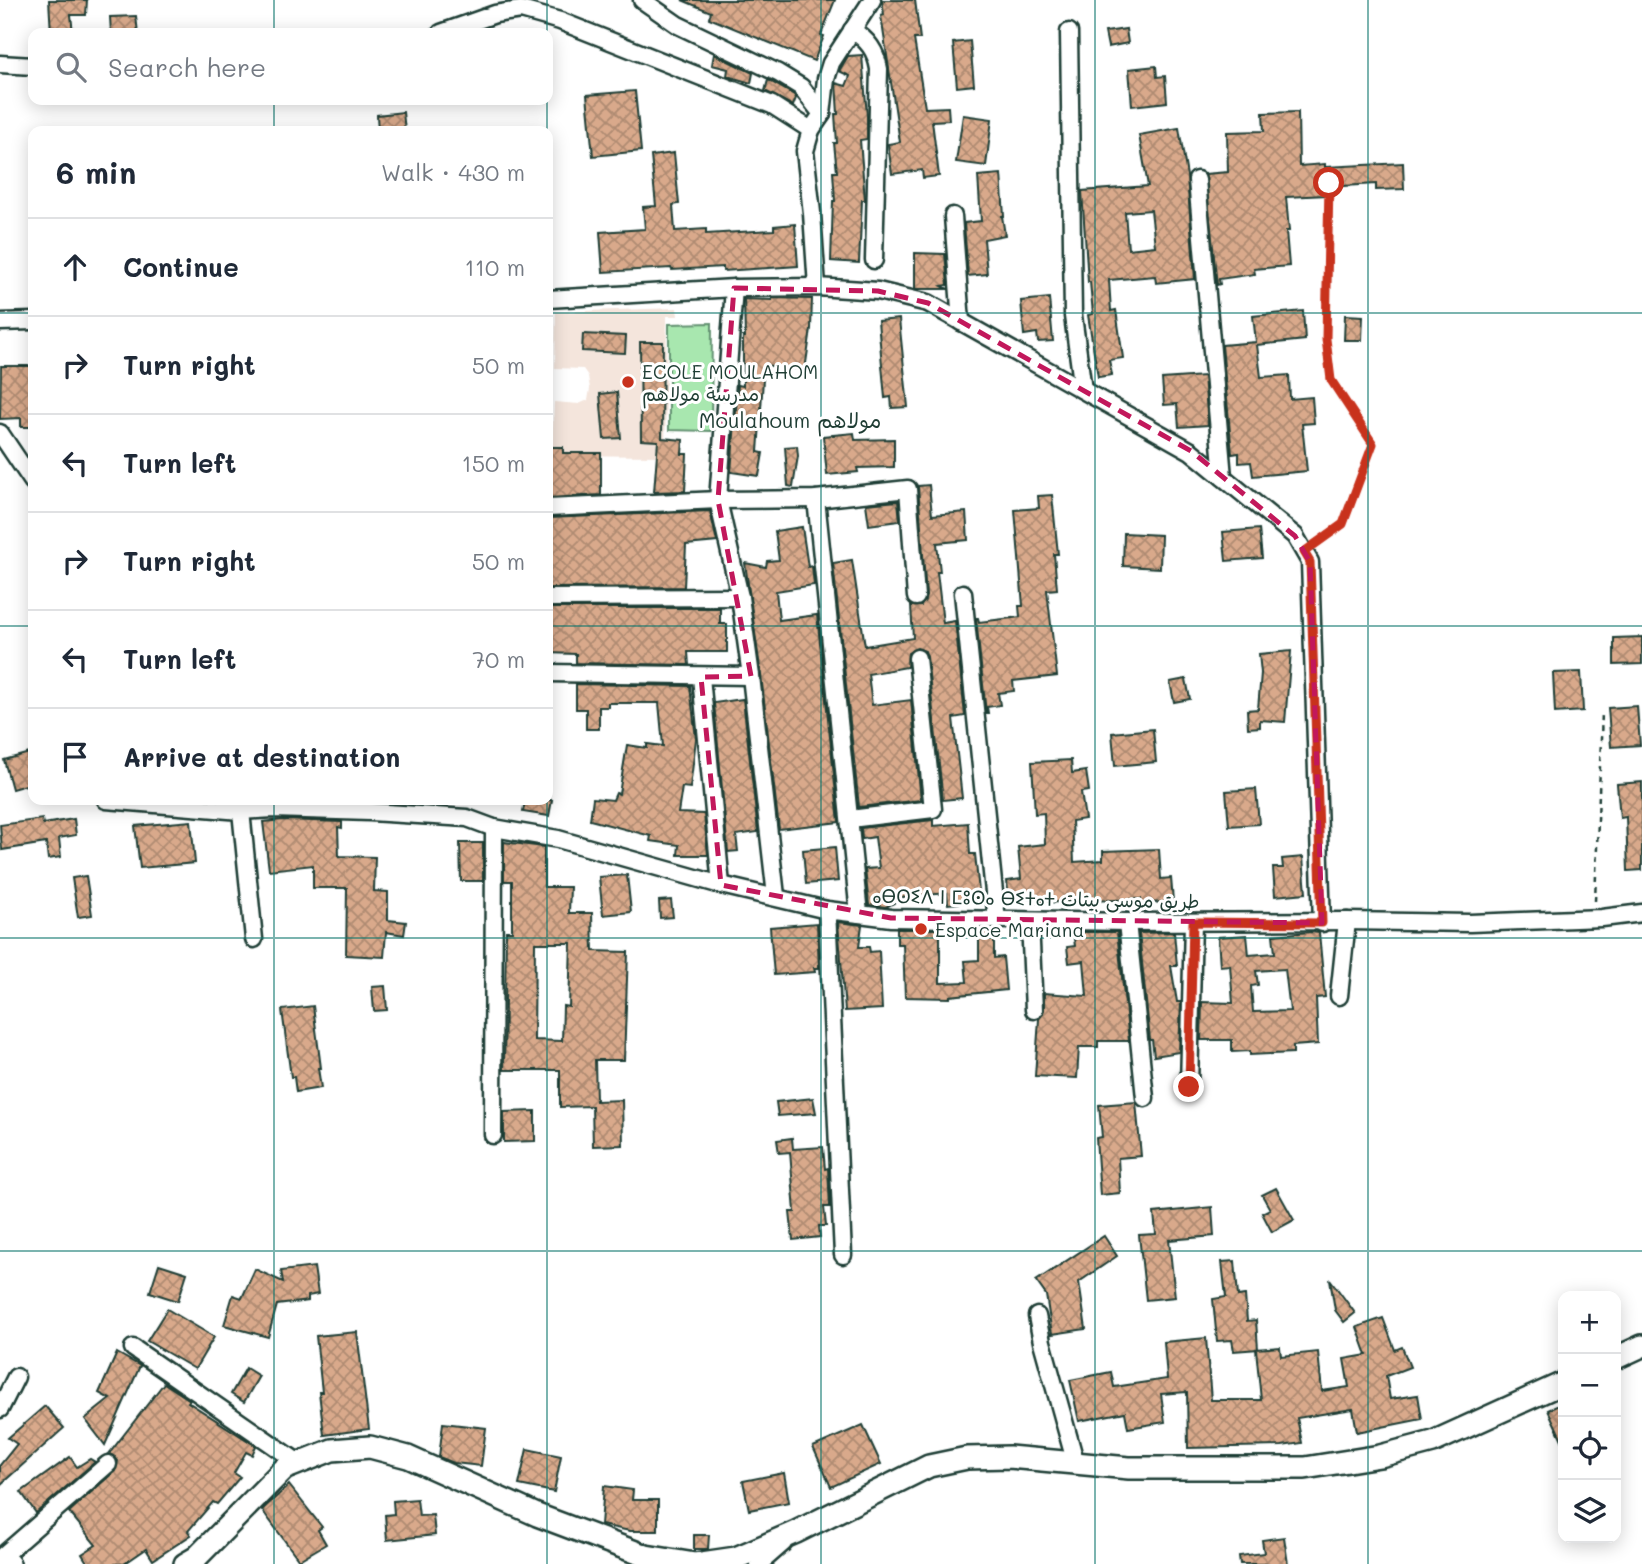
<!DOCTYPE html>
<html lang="en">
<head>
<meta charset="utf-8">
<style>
  :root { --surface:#fff; --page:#f2f2f3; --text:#1f2937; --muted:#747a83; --line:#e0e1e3 }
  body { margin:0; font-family:Mali,"Playpen Sans Arabic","Noto Sans Tifinagh",sans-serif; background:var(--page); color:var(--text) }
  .controls { position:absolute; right:21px; bottom:21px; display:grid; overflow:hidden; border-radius:14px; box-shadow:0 4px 18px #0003 }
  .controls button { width:63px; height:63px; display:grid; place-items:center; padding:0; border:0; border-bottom:2px solid var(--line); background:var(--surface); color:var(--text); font:35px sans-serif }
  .stop { position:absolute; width:21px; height:21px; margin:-16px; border:5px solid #c8321e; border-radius:50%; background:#fff }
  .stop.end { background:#c8321e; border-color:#fff; box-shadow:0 2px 7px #0008 }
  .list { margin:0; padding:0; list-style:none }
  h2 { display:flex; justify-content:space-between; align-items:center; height:91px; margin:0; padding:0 28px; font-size:30px }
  h2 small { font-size:23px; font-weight:400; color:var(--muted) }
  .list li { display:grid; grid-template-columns:46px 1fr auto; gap:21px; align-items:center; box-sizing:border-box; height:98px; padding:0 28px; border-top:2px solid var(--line) }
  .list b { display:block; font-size:26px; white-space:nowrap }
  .list em { font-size:23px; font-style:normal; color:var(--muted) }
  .icon { flex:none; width:38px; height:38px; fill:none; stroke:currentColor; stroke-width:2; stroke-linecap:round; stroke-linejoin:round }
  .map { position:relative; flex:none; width:1642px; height:1564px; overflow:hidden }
  .search { position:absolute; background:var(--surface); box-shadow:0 4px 18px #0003; left:28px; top:28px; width:525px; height:77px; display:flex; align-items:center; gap:18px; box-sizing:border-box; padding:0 24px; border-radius:14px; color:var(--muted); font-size:26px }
  .panel { position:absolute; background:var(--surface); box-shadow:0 4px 18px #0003; left:28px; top:126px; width:525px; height:679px; border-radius:14px }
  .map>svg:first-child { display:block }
  .built { fill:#f4e5dc }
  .park { fill:#a8e7af; stroke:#649272; stroke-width:2 }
  .building { fill:url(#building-cross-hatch); stroke:#1f3d34; stroke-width:2; fill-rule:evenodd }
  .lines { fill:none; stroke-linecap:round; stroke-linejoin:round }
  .minor-casing { stroke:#1f3d34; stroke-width:21 }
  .major-casing { stroke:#1f3d34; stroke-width:26 }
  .path { stroke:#1f3d34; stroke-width:2.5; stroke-dasharray:5 5; stroke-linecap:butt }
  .minor { stroke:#fff; stroke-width:16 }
  .major { stroke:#fff; stroke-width:21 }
  .route { stroke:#c8321e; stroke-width:9 }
  .marked { fill:none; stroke:#c2185b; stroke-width:5; stroke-dasharray:14 9; stroke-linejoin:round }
  .grid { fill:none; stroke:#0f766e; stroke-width:2; stroke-opacity:0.55 }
  .poi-dot { fill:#c8321e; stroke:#fff; stroke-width:2.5 }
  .labels { text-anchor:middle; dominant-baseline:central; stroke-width:6; stroke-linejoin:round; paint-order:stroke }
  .poi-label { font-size:19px; fill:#1f3d34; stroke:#fff; text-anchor:start }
  .street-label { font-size:19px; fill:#1f3d34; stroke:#fff }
  .neighbourhood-label { font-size:21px; fill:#1f3d34; stroke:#fff }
</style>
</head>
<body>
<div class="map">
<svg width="1642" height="1564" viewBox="0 0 1642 1564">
  <defs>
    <pattern id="building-cross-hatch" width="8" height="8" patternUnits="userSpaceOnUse" patternTransform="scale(1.75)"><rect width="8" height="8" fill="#d9a98b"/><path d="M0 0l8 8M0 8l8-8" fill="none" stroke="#af8b72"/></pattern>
  </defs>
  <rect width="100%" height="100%" fill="#fff"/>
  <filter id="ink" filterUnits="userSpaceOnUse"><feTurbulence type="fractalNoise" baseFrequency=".0143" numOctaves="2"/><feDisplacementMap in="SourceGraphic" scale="14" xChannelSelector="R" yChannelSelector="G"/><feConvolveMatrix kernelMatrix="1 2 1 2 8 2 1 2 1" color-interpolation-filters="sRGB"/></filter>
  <g filter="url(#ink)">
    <polygon class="built" points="677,308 678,316 667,316 665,456 552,455 554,402 579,404 588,400 590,389 588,376 583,369 555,368 556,312"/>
    <polygon class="park" points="712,323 711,431 669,430 669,324"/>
    <g class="building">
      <polygon points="49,0 87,0 86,15 71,15 73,33 51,33"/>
      <polygon points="682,0 835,0 821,35 824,36 814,61 709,18 711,12"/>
      <polygon points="882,0 915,0 920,39 914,39 925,108 948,107 949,120 932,121 939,176 923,178 922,170 892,174 888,144 900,142 881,16 884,15"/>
      <polygon points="136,16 138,33 111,33 110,17"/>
      <polygon points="1126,29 1128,43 1108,47 1105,32"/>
      <polygon points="970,41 974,85 957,87 953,43"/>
      <polygon points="714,54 753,73 751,83 727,76 728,69 712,65"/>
      <polygon points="862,55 867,116 867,139 860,140 865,200 862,200 859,263 831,261 833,201 835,201 833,172 837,172 834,143 837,143 835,114 838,114 836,83 846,86 850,76 839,71 848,56"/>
      <polygon points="1156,66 1157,77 1165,76 1167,102 1132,106 1129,69"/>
      <polygon points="768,80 794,95 796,98 793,106 765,91"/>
      <polygon points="635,91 641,151 593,156 587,95"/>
      <polygon points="403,112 405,131 378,131 377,115"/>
      <polygon points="1298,112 1299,166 1325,164 1325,167 1403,163 1404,189 1376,190 1376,184 1327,187 1327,195 1286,197 1289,231 1286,231 1289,266 1254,269 1255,274 1219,279 1220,284 1217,285 1205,174 1228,172 1227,132 1264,131 1263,113"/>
      <polygon points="963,115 992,119 986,166 956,162"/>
      <path d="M1179 128 1187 176 1195 279 1156 283 1155 276 1109 280 1111 311 1116 310 1123 358 1109 360 1112 375 1098 377 1088 315 1093 314 1090 282H1088L1082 191 1148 186 1139 135ZM1151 210 1155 246 1128 249 1125 212Z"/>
      <polygon points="674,153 679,204 673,205 675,231 706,229 706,234 774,230 774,226 795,224 798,266 723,271 723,267 672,270 671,268 603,272 600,232 645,229 643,207 656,206 651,156"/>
      <polygon points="1001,174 1004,216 1002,216 1005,235 984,239 987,274 968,276 964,223 981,221 978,176"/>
      <polygon points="915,253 945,254 948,285 942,286 948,289 915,289"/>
      <polygon points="772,298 812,299 811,329 805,370 764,365 758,452 763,453 759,476 731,472 738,385 743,386 743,337 745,337 744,299 772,300"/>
      <polygon points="1049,298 1053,341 1038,342 1037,333 1024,335 1021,301"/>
      <polygon points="1303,311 1305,340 1257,345 1261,377 1289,375 1290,399 1312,397 1314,423 1302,424 1307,471 1253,476 1251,462 1239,463 1239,453 1232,454 1222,345 1256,342 1253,316"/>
      <polygon points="1345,315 1363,316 1362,340 1344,340"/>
      <polygon points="899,319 908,407 892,408 891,397 885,398 878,321"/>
      <polygon points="583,334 626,336 625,353 582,351"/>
      <polygon points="640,342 663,342 662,438 683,440 682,454 687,454 685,491 654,492 658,441 641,440"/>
      <polygon points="1,366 33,366 33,427 21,427 21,418 0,419"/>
      <polygon points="1204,376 1208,425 1179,427 1177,404 1164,405 1162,379"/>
      <polygon points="617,392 621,438 604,439 600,394"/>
      <polygon points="854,433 855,440 894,439 894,467 857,468 858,472 827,475 823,436"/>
      <polygon points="797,446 798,456 793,487 788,486 785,447"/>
      <polygon points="548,447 563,447 563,453 601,453 601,495 548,498"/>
      <polygon points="929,485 932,515 966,512 968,540 937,543 940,572 937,572 943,623 955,621 965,716 953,718 962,798 943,800 927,657 925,651 917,648 908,653 907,667 868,674 872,705 911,700 921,800 859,807 833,563 852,560 865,646 913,638 911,606 921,606 926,596 918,486"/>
      <polygon points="1052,495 1058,554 1054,554 1057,589 1047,590 1057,676 1013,681 1014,691 998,693 1000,705 987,707 988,713 986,713 976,618 978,618 979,622 1020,617 1019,606 1023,606 1015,510 1039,508 1038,496"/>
      <polygon points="898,501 900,521 869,525 866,504"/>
      <polygon points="710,511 717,542 686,545 684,587 548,588 548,518"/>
      <polygon points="802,527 808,567 812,566 814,585 776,591 779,620 817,615 839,822 779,829 761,675 745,563 766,567 767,561 779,560 775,531"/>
      <polygon points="1259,529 1262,558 1226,561 1223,532"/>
      <polygon points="1124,533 1161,535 1160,568 1123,566"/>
      <polygon points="548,608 720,608 720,624 727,624 727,652 688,652 689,665 576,663 576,654 548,653"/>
      <polygon points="1642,637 1642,664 1614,665 1614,638"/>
      <polygon points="1291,651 1285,722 1260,720 1260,727 1248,728 1247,710 1258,709 1261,673 1259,654"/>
      <polygon points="1581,672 1583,711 1555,713 1553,673"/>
      <polygon points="1186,679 1190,699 1174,702 1170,682"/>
      <polygon points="576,684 690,686 696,739 690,788 682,787 678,813 704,814 708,855 678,855 679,845 650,841 651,836 590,820 593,798 613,800 616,793 619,794 627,745 647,748 647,744 663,746 659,703 608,703 608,707 599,707 599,729 586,729 586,709 576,709"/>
      <polygon points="743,699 758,832 736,835 738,851 728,852 714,703"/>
      <polygon points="1637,706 1640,745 1611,747 1608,708"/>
      <polygon points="1153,729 1156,762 1115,766 1112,733"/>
      <polygon points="33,752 33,783 12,789 4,760"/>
      <polygon points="1071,760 1072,773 1086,771 1089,791 1081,792 1085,819 1072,821 1074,862 1103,860 1103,851 1159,849 1161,879 1171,878 1173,901 1141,904 1141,899 1037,903 1036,898 1009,901 1007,881 1021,879 1018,847 1045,844 1044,813 1035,814 1032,762"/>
      <polygon points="1642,782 1642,870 1628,871 1626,817 1620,818 1617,784"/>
      <polygon points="1256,789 1259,824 1229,826 1226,791"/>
      <polygon points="525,800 552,800 549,816 523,812"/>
      <polygon points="42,819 43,824 74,819 76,835 59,838 61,857 48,859 46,843 2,850 0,825"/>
      <polygon points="283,820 342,822 342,828 338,827 339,856 375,857 374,891 388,892 388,920 406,922 404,935 386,932 384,957 346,955 347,888 313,888 313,865 269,870 263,822"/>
      <polygon points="933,820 933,826 968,823 970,854 975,854 980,901 948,904 947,893 894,898 894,903 886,907 869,905 865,869 879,868 875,837 862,839 861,828"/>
      <polygon points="191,821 195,863 140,868 135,826"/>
      <path d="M504 842 544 847V887H570L569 913H592L593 951 628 952 624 1060H595L596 1101 622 1100 623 1145 593 1146 592 1106 560 1107V1070H504L506 931H512V881H504ZM535 943H571L569 1007 563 1006 562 1041 534 1040Z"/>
      <polygon points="460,843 483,843 483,881 461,881"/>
      <polygon points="835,847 838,881 806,884 803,850"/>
      <polygon points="1303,857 1306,893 1275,896 1273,868 1283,868 1282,859"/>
      <polygon points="627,875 631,912 603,915 599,877"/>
      <polygon points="86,876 92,915 78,917 72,878"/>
      <polygon points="671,900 673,917 660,918 659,901"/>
      <polygon points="838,922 862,925 859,947 869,947 870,952 879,951 882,1009 845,1011"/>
      <polygon points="817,923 819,968 814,968 815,972 774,975 770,927"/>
      <polygon points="897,929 940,929 940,983 967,982 965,961 979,960 979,930 994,931 994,958 1003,957 1006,990 950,996 950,998 905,997 903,944 897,944"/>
      <polygon points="1073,932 1117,932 1129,1041 1098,1041 1098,1047 1079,1047 1077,1078 1035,1076 1039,1019 1044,1010 1044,993 1087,996 1084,961 1069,963 1067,947 1075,946"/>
      <polygon points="1174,932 1177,966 1171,966 1177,1002 1181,1002 1179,1052 1154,1056 1152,1040 1150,1040 1139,933"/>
      <path d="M1311 932 1319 933 1325 997 1316 998 1318 1044 1293 1046V1053L1250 1055V1051L1232 1052V1040H1201L1202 1002 1233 1003 1230 965 1220 966 1218 937 1247 935 1249 955 1275 953 1273 935ZM1285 969 1290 1011 1253 1012 1251 986 1258 985 1256 971Z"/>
      <polygon points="385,986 387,1010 374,1011 372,987"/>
      <polygon points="313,1006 321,1068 318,1068 321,1088 296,1092 294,1077 291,1077 282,1010"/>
      <polygon points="813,1098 816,1113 778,1116 776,1102"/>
      <polygon points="1136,1102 1141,1156 1118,1158 1120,1193 1100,1195 1096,1138 1102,1137 1099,1105"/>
      <polygon points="535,1111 535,1141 504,1142 504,1112"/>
      <polygon points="792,1138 793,1149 823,1147 825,1169 828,1168 830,1207 824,1207 826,1226 819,1226 820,1237 793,1240 790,1212 795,1212 790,1152 779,1153 777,1140"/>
      <polygon points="1276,1188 1294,1220 1272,1232 1262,1213 1270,1209 1262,1195"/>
      <polygon points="1212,1207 1214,1236 1169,1240 1175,1297 1146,1300 1139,1235 1156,1234 1154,1213"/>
      <polygon points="1104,1236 1117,1256 1079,1282 1086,1329 1052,1334 1046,1295 1036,1281"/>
      <polygon points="1235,1261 1238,1296 1245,1295 1247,1321 1256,1320 1258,1349 1234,1351 1232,1340 1217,1341 1213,1299 1226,1297 1222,1262"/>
      <polygon points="159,1264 187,1273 178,1301 150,1292"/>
      <polygon points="314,1267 318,1294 308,1296 308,1301 277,1305 268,1337 224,1325 233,1295 242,1298 255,1269 283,1282 281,1271"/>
      <polygon points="1330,1279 1355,1313 1344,1322 1335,1310"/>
      <polygon points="167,1309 214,1337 195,1369 147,1341"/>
      <polygon points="1383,1318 1395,1350 1402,1347 1410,1367 1386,1376 1390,1399 1418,1395 1422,1419 1357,1432 1353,1409 1297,1418 1302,1443 1282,1446 1188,1448 1187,1392 1161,1394 1165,1422 1128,1428 1125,1412 1079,1421 1070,1380 1111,1372 1114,1387 1167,1379 1164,1342 1206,1338 1211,1400 1261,1400 1256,1349 1280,1347 1281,1356 1318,1352 1322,1391 1349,1387 1344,1359 1367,1355 1357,1327"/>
      <polygon points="357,1332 369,1429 324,1435 319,1392 322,1392 316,1336"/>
      <polygon points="117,1353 140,1366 105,1445 85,1419 110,1399 99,1393"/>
      <polygon points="246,1368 259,1376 244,1402 231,1394"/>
      <polygon points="164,1383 190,1400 188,1402 256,1446 252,1455 246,1452 234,1473 240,1477 217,1504 213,1502 188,1531 191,1535 153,1560 146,1549 124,1564 88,1564 82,1554 96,1545 69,1512 115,1471 118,1461 115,1457 109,1454"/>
      <polygon points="1563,1403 1563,1442 1548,1410"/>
      <polygon points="45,1406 64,1428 0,1485 0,1465 17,1444 8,1438"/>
      <polygon points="443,1423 486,1428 481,1466 454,1463 439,1457"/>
      <polygon points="863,1425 881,1464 831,1487 813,1447"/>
      <polygon points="527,1449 561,1456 554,1492 519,1485"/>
      <polygon points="70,1457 77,1467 90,1459 95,1462 36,1513 21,1492"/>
      <polygon points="784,1473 789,1502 749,1510 743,1481"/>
      <polygon points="289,1485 322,1527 318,1530 326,1544 299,1560 262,1510"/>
      <polygon points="604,1486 633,1490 632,1500 658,1500 658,1531 630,1531 601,1525"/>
      <polygon points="417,1499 419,1516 433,1515 435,1535 387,1540 385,1515 394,1514 393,1501"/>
      <polygon points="694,1535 709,1535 708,1549 694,1549"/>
      <polygon points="1284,1537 1288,1564 1240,1564 1239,1556 1264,1553 1262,1540"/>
    </g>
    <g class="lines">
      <g class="minor-casing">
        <g id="minor">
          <polyline points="642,0 678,25 778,73 801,87 822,114"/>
          <path d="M852 30C868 40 876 51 879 69L874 260"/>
          <polyline points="1069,32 1073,316 1083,390"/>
          <polyline points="441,33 495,14 521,10 560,21 772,105 811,130"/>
          <polyline points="0,64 33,66"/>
          <polyline points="1197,180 1223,477"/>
          <polyline points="953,216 961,322"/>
          <polyline points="817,287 812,213 805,151 811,130 822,114 826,79 831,63 872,0"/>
          <polyline points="734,288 718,500 740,597 751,676 776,896"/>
          <polyline points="548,299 734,288 817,287 878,291 928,303 1191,451 1295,536 1310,562 1322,923"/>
          <polyline points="0,322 33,321"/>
          <polyline points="0,433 33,482"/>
          <polyline points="816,499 859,914"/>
          <polyline points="548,508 718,500 816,499 908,489 916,597"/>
          <polyline points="963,593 997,921"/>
          <polyline points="548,598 740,597"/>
          <polyline points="548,673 751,676"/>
          <polyline points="701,677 721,885"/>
          <polyline points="106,800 241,811 273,809 370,812 467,818 494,828 558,839 721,885 827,910 891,918 1127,922 1347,921 1470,923 1602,918 1642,913"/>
          <polyline points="241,811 254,939"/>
          <polyline points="850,819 933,809 917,658"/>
          <polyline points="827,910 843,1255"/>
          <polyline points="1030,921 1034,1010"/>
          <polyline points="1127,922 1145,1098"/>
          <polyline points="1339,996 1347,921"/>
          <polyline points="1189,1087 1193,922"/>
          <polyline points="493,1135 494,828"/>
          <polyline points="1037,1316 1042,1342 1076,1464"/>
          <polyline points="133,1348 299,1463"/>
          <polyline points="0,1409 16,1377"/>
          <polyline points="0,1558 108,1464"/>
          <polyline points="759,1564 783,1543"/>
        </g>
      </g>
      <g class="major-casing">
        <g id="major">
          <polyline points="1616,1358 1642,1346"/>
          <polyline points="0,1561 9,1564"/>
          <polyline points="185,1564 197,1557 284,1469 332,1450 370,1447 408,1457 537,1515 646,1556 695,1564 736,1558 796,1532 929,1466 967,1458 1009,1457 1129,1468 1305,1468 1380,1456 1433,1442 1563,1383"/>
        </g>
      </g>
      <g class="path">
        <polyline points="1317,543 1343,524 1373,444 1331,380 1326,339 1329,183"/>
        <polyline points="1595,901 1602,712"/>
      </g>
      <use href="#minor" class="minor"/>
      <use href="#major" class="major"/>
    </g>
  </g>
  <g class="lines" filter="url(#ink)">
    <polyline class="route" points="1189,1087 1193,922 1322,923 1310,562 1304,552 1343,524 1373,444 1331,380 1326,339 1329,183"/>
  </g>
  <path class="marked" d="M734 288 878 291 928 303 1191 451 1295 536 1310 562 1322 923 891 918 721 885 701 677 751 676 718 500Z"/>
  <path class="grid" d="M274 0V33M547 0V33M821 0V1564M1095 0V1564M1368 0V1564M274 100V131M547 100V131M0 313H33M548 313H1642M0 626H33M548 626H1642M274 800V1564M547 800V1564M0 938H1642M0 1251H1642"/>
  <g class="poi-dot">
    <circle cx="628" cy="382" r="7"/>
    <circle cx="921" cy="929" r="7"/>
  </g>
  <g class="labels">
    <g class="poi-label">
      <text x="642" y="371">ECOLE MOULAHOM<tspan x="642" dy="22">مدرسة مولاهم</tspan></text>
      <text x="935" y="929">Espace Mariana</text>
    </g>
    <g class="street-label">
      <text transform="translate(1036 898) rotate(1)">ⴰⴱⵔⵉⴷ ⵏ ⵎⵓⵙⴰ ⴱⵉⵜⴰⵜ طريق موسى بيتات</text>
    </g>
    <g class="neighbourhood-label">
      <text x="790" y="419">Moulahoum مولاهم</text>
    </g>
  </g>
</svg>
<div class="controls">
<button>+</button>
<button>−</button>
<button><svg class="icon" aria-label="locate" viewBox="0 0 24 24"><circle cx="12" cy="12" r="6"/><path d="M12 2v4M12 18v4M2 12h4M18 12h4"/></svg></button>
<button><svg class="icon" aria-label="layers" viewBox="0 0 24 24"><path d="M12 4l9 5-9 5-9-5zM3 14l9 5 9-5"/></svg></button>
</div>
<div class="stop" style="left:1329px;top:183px"></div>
<div class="stop end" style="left:1189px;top:1087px"></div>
<div class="search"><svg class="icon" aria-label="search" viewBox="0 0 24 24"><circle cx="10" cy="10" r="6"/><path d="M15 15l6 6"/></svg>Search here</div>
<section class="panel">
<h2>6 min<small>Walk · 430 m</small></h2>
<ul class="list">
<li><svg class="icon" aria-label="ahead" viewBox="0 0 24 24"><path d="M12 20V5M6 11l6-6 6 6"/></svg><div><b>Continue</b></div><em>110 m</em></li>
<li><svg class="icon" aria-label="right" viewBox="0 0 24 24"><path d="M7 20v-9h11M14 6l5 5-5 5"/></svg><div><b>Turn right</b></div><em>50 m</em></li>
<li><svg class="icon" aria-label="left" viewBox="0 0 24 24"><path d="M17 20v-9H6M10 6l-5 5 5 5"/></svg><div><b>Turn left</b></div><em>150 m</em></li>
<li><svg class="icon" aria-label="right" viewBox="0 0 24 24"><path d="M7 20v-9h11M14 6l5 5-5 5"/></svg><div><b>Turn right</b></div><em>50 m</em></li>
<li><svg class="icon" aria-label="left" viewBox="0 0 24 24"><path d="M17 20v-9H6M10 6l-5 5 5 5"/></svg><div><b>Turn left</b></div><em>70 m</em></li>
<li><svg class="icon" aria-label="arrive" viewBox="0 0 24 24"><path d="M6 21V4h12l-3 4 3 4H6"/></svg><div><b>Arrive at destination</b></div></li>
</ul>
</section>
</div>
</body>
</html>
